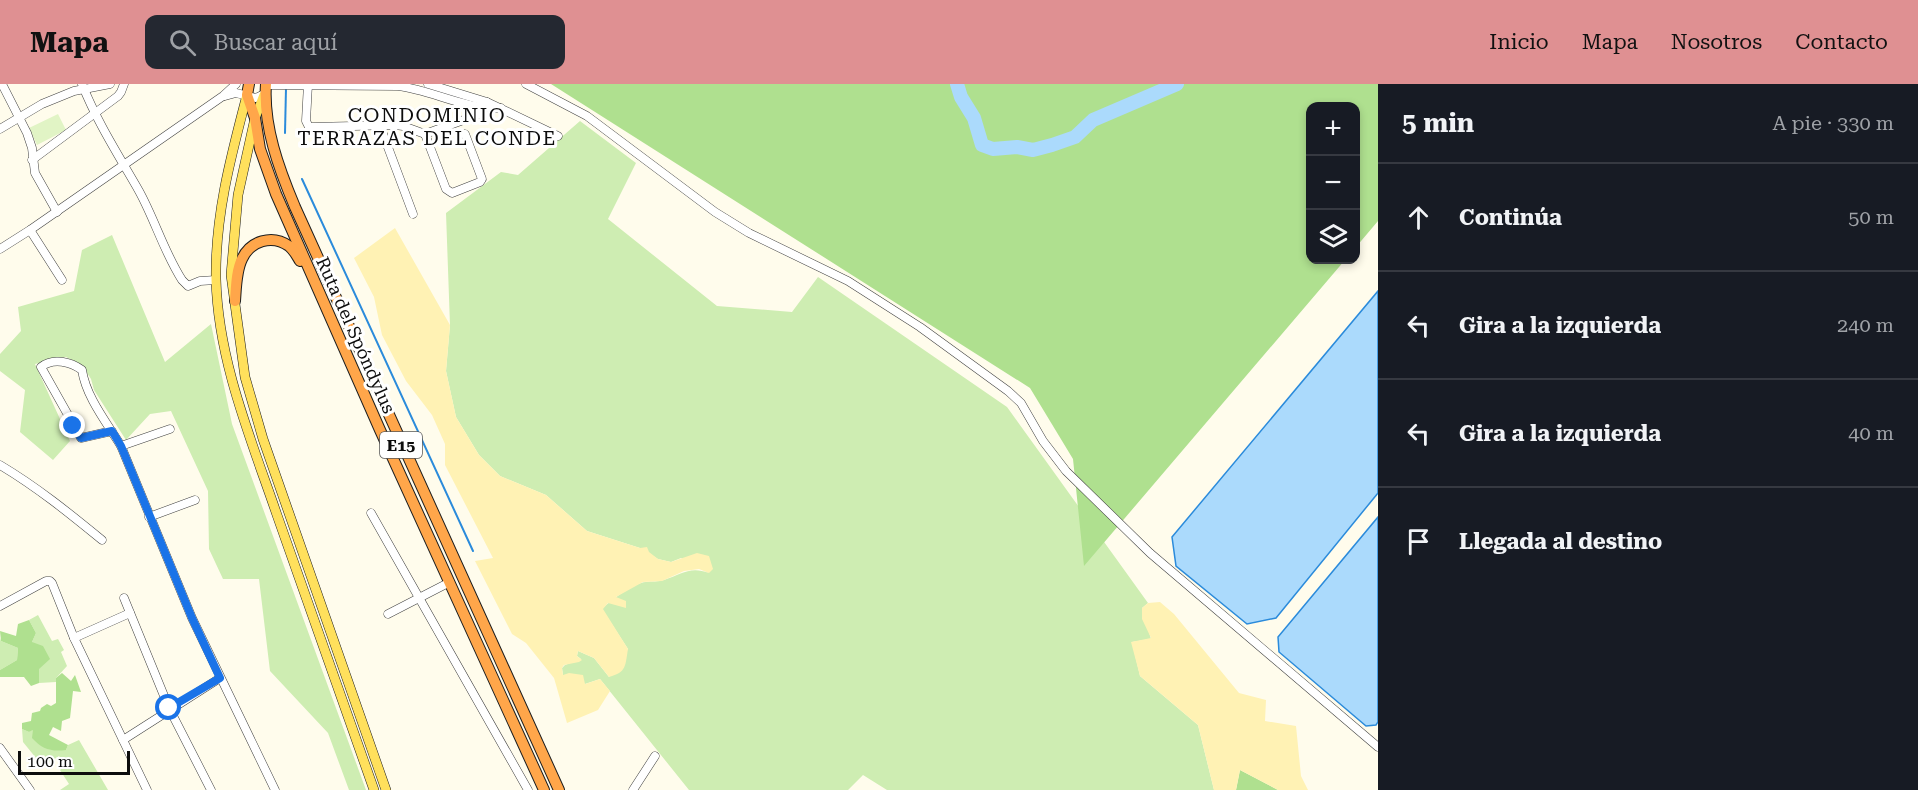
<!DOCTYPE html>
<html lang="es">
<head>
<meta charset="utf-8">
<style>
  :root { --surface:#171b24; --page:#242831; --text:#f1f3f6; --muted:#9ea1a6; --line:#363941; --accent:#df9092 }
  body { margin:0; font-family:"Roboto Serif",serif; background:var(--page); color:var(--text) }
  .controls { position:absolute; right:18px; top:18px; display:grid; overflow:hidden; border-radius:12px; box-shadow:0 3px 9px #0003 }
  .controls button { width:54px; height:54px; display:grid; place-items:center; padding:0; border:0; border-bottom:2px solid var(--line); background:var(--surface); color:var(--text); font:30px sans-serif }
  .scale { position:absolute; left:18px; bottom:15px; width:112px; box-sizing:border-box; padding-left:6px; border:3px solid #0d0d0d; border-top:0; font-size:16px; line-height:21px; white-space:nowrap; color:#0d0d0d; -webkit-text-stroke:4px #fff; paint-order:stroke }
  .stop { position:absolute; width:18px; height:18px; margin:-14px; border:4px solid #1a73e8; border-radius:50%; background:#fff }
  .stop.end { background:#1a73e8; border-color:#fff; box-shadow:0 2px 6px #0008 }
  .list { margin:0; padding:0; list-style:none }
  h2 { display:flex; justify-content:space-between; align-items:center; height:78px; margin:0; padding:0 24px; font-size:26px }
  h2 small { font-size:20px; font-weight:400; color:var(--muted) }
  .list li { display:grid; grid-template-columns:39px 1fr auto; gap:18px; align-items:center; box-sizing:border-box; height:108px; padding:0 24px; border-top:2px solid var(--line) }
  .list b { display:block; font-size:22px; white-space:nowrap }
  .list em { font-size:20px; font-style:normal; color:var(--muted) }
  .icon { flex:none; width:33px; height:33px; fill:none; stroke:currentColor; stroke-width:2; stroke-linecap:round; stroke-linejoin:round }
  .map { position:relative; flex:none; width:1378px; height:706px; overflow:hidden }
  header { display:flex; align-items:center; gap:36px; box-sizing:border-box; height:84px; padding:0 30px; background:var(--accent); color:#111 }
  header strong { font-size:28px }
  nav { display:flex; gap:33px; margin-inline-start:auto; font-size:21px }
  .search { width:420px; height:54px; background:var(--page); display:flex; align-items:center; gap:15px; box-sizing:border-box; padding:0 21px; border-radius:12px; color:var(--muted); font-size:22px }
  main { display:flex }
  aside { flex:1; background:var(--surface) }
  .map>svg:first-child { display:block }
  .green { fill:#ceedb2 }
  .forest { fill:#afe08f }
  .sand { fill:#fff2b4 }
  .pitch { fill:#e1f4c5 }
  .water { fill:#abdafc; stroke:#2b8bdb; stroke-width:1.5 }
  .lines { fill:none; stroke-linecap:round; stroke-linejoin:round }
  .stream { stroke:#2b8bdb; stroke-width:2 }
  .river { stroke:#abdafc; stroke-width:14 }
  .minor-casing { stroke:#404040; stroke-width:9 }
  .major-casing { stroke:#1e1e1e; stroke-width:10 }
  .highway-casing { stroke:#1e1e1e; stroke-width:12 }
  .minor { stroke:#fff; stroke-width:8 }
  .major { stroke:#ffe05c; stroke-width:9 }
  .highway { stroke:#ffa64a; stroke-width:10 }
  .route { stroke:#1a73e8; stroke-width:8 }
  .labels { text-anchor:middle; dominant-baseline:central; stroke-width:6; stroke-linejoin:round; paint-order:stroke }
  .shield { fill:#fff; stroke:#565656; stroke-width:1.5 }
  .shield-label { font-size:16px; font-weight:bold; fill:#0d0d0d }
  .street-label { font-size:18px; fill:#0d0d0d; stroke:#fff }
  .neighbourhood-label { font-size:20px; letter-spacing:1.5px; fill:#0d0d0d; stroke:#fff }
</style>
</head>
<body>
<header>
<strong>Mapa</strong>
<div class="search"><svg class="icon" aria-label="search" viewBox="0 0 24 24"><circle cx="10" cy="10" r="6"/><path d="M15 15l6 6"/></svg>Buscar aquí</div>
<nav><a>Inicio</a><a>Mapa</a><a>Nosotros</a><a>Contacto</a></nav>
</header>
<main>
<div class="map">
<svg width="1378" height="706" viewBox="0 0 1378 706">
  <rect width="100%" height="100%" fill="#fffcec"/>
  <g class="green">
    <path d="M580 37 636 79 608 135 717 222 792 228 818 193 1007 323 1148 519 1142 524 1151 555 1132 558 1140 592 1198 641 1214 706H887L863 691 848 706H689L600 595 585 600 563 591 562 584 565 581 581 575 577 572 578 567 594 574 609 593 628 565 602 525C611 516 634 499 646 498 652 497 658 498 664 496 682 490 690 482 709 489L681 474 671 478 658 475 640 464 587 447 546 411 500 392 479 371 456 333 446 287 450 241 446 129 501 88 518 91Z"/>
    <polygon points="112,151 165,278 211,240 232,340 366,706 349,706 328,649 270,587 259,495 223,495 209,465 208,407 171,327 150,330 126,356 94,306 91,295 82,281 66,273 35,280 70,357 53,376 20,348 25,306 0,287 0,270 21,247 18,223 74,207 82,166"/>
    <polygon points="38,531 52,557 58,555 64,566 61,568 67,582 56,594 56,598 39,599 39,585 32,558 36,549 29,536"/>
    <polygon points="0,554 1,557 18,564 17,576 0,586"/>
    <polygon points="22,645 29,648 34,645 66,666 68,661 79,656 108,706 60,706 69,700 60,686 66,681 59,672 50,678 44,671 36,674 23,658"/>
  </g>
  <g class="forest">
    <polygon points="551,0 1378,0 1378,137 1356,163 1356,22 1310,22 1310,176 1345,176 1084,482 1073,375 1030,304"/>
    <polygon points="29,536 36,549 32,558 43,562 50,575 39,585 39,599 31,602 24,593 0,593 0,586 17,576 18,564 1,557 0,547 16,552 18,540"/>
    <path d="M62 589 71 597 75 591 81 608 73 607 70 634 62 637 61 647 53 643 49 651 68 661 66 666C51 668 42 665 32 654L33 646 29 648 22 645V639L31 637 32 629 40 627 41 624 47 620 51 622 56 619V594Z"/>
    <polygon points="1240,686 1278,706 1236,706"/>
  </g>
  <g class="sand">
    <path d="M395 144 450 241 446 287 456 333 479 371 500 392 546 411 587 447 640 464 647 463 649 468 658 475 671 478 697 469 709 472 713 485 709 489 699 485 684 487 662 497 643 498 616 513 626 517V524L608 519 603 525 628 565C625 582 627 588 609 593L594 574 578 567 577 572 582 576 579 578 564 581 562 584 563 591 569 589 583 591 585 600 600 595 610 607 598 626 567 639 554 594 526 559 512 550 475 477 493 474 445 381V360L432 331 406 297 382 251 374 213 354 174Z"/>
    <polygon points="1160,518 1174,530 1239,609 1266,616 1265,637 1296,642 1301,692 1308,706 1278,706 1240,686 1236,706 1214,706 1198,641 1140,592 1131,558 1151,554 1142,535 1142,524 1148,519"/>
  </g>
  <polygon class="pitch" points="58,30 66,46 37,61 29,44"/>
  <g class="water">
    <polygon points="1378,207 1378,409 1276,534 1247,540 1176,482 1172,453"/>
    <polygon points="1378,433 1378,638 1376,641 1366,642 1279,568 1278,553"/>
  </g>
  <g class="lines">
    <g class="stream">
      <polyline points="285,49 286,4"/>
      <polyline points="302,95 473,467"/>
    </g>
    <polyline class="river" points="957,0 961,13 974,34 982,61 993,65 1017,63 1033,66 1052,61 1075,53 1093,36 1177,0"/>
    <g class="minor-casing">
      <g id="minor">
        <polyline points="2,0 27,49 32,64 35,89 57,128"/>
        <path d="M82 0C97 38 119 72 139 107 155 136 164 168 182 196L188 202 200 197 216 196"/>
        <polyline points="308,0 306,37 309,43 312,43 395,41 403,42 425,50 480,30 487,18"/>
        <polyline points="428,0 487,18 558,52"/>
        <polyline points="526,0 587,32 715,128 749,149 848,197 920,243 1008,307 1021,319 1043,357 1066,387 1150,469 1378,663"/>
        <path d="M266 1 398 2C432 6 466 26 501 24"/>
        <polyline points="225,12 236,9 256,14 264,10"/>
        <polyline points="380,42 413,130"/>
        <polyline points="0,45 42,20 74,7 110,0"/>
        <polyline points="425,50 446,105 452,109 480,98 482,95 465,50"/>
        <polyline points="32,76 118,12 121,8 124,0"/>
        <polyline points="30,146 62,196"/>
        <polyline points="0,165 30,146 223,12 236,0"/>
        <path d="M112 347 81 354 41 283C53 273 71 278 82 286 86 313 107 339 121 362L192 534 275 706"/>
        <polyline points="121,362 170,345"/>
        <path d="M0 381C37 403 69 429 102 456"/>
        <polyline points="371,429 528,706"/>
        <polyline points="149,433 195,416"/>
        <polyline points="124,514 169,624 211,706"/>
        <polyline points="0,522 46,497 50,497 52,499 74,554 147,706"/>
        <polyline points="388,530 450,498"/>
        <polyline points="74,554 130,529"/>
        <polyline points="123,656 220,594"/>
        <polyline points="0,664 30,706"/>
        <polyline points="633,706 655,672"/>
      </g>
    </g>
    <g class="major-casing">
      <g id="major">
        <path d="M247 11C231 72 215 131 216 195 218 277 251 355 277 431 309 523 341 615 374 706"/>
        <polyline points="264,11 255,34 238,111 231,191 245,293 263,355 386,706"/>
      </g>
    </g>
    <g class="highway-casing">
      <g id="highway">
        <polyline points="249,0 247,11 255,34 260,65 276,110 380,346 544,706"/>
        <path d="M266 0C263 42 279 85 295 123L559 706"/>
        <path d="M235 217C236 204 236 187 242 175 250 157 272 150 289 162 294 166 297 172 300 177"/>
      </g>
    </g>
    <use href="#minor" class="minor"/>
    <use href="#major" class="major"/>
    <use href="#highway" class="highway"/>
  </g>
  <g class="lines">
    <polyline class="route" points="73,342 81,354 112,347 121,362 192,534 220,594 169,624"/>
  </g>
  <g class="labels">
    <rect class="shield" x="380" y="348" width="42" height="26" rx="4.5"/>
    <g class="shield-label">
      <text x="401" y="361">E15</text>
    </g>
    <g class="street-label">
      <text transform="translate(356 251) rotate(66)">Ruta del Spóndylus</text>
    </g>
    <g class="neighbourhood-label">
      <text x="427" y="31">CONDOMINIO<tspan x="427" dy="23">TERRAZAS DEL CONDE</tspan></text>
    </g>
  </g>
</svg>
<div class="controls">
<button>+</button>
<button>−</button>
<button><svg class="icon" aria-label="layers" viewBox="0 0 24 24"><path d="M12 4l9 5-9 5-9-5zM3 14l9 5 9-5"/></svg></button>
</div>
<div class="scale">100 m</div>
<div class="stop" style="left:169px;top:624px"></div>
<div class="stop end" style="left:73px;top:342px"></div>
</div>
<aside>
<h2>5 min<small>A pie · 330 m</small></h2>
<ul class="list">
<li><svg class="icon" aria-label="ahead" viewBox="0 0 24 24"><path d="M12 20V5M6 11l6-6 6 6"/></svg><div><b>Continúa</b></div><em>50 m</em></li>
<li><svg class="icon" aria-label="left" viewBox="0 0 24 24"><path d="M17 20v-9H6M10 6l-5 5 5 5"/></svg><div><b>Gira a la izquierda</b></div><em>240 m</em></li>
<li><svg class="icon" aria-label="left" viewBox="0 0 24 24"><path d="M17 20v-9H6M10 6l-5 5 5 5"/></svg><div><b>Gira a la izquierda</b></div><em>40 m</em></li>
<li><svg class="icon" aria-label="arrive" viewBox="0 0 24 24"><path d="M6 21V4h12l-3 4 3 4H6"/></svg><div><b>Llegada al destino</b></div></li>
</ul>
</aside>
</main>
</body>
</html>
